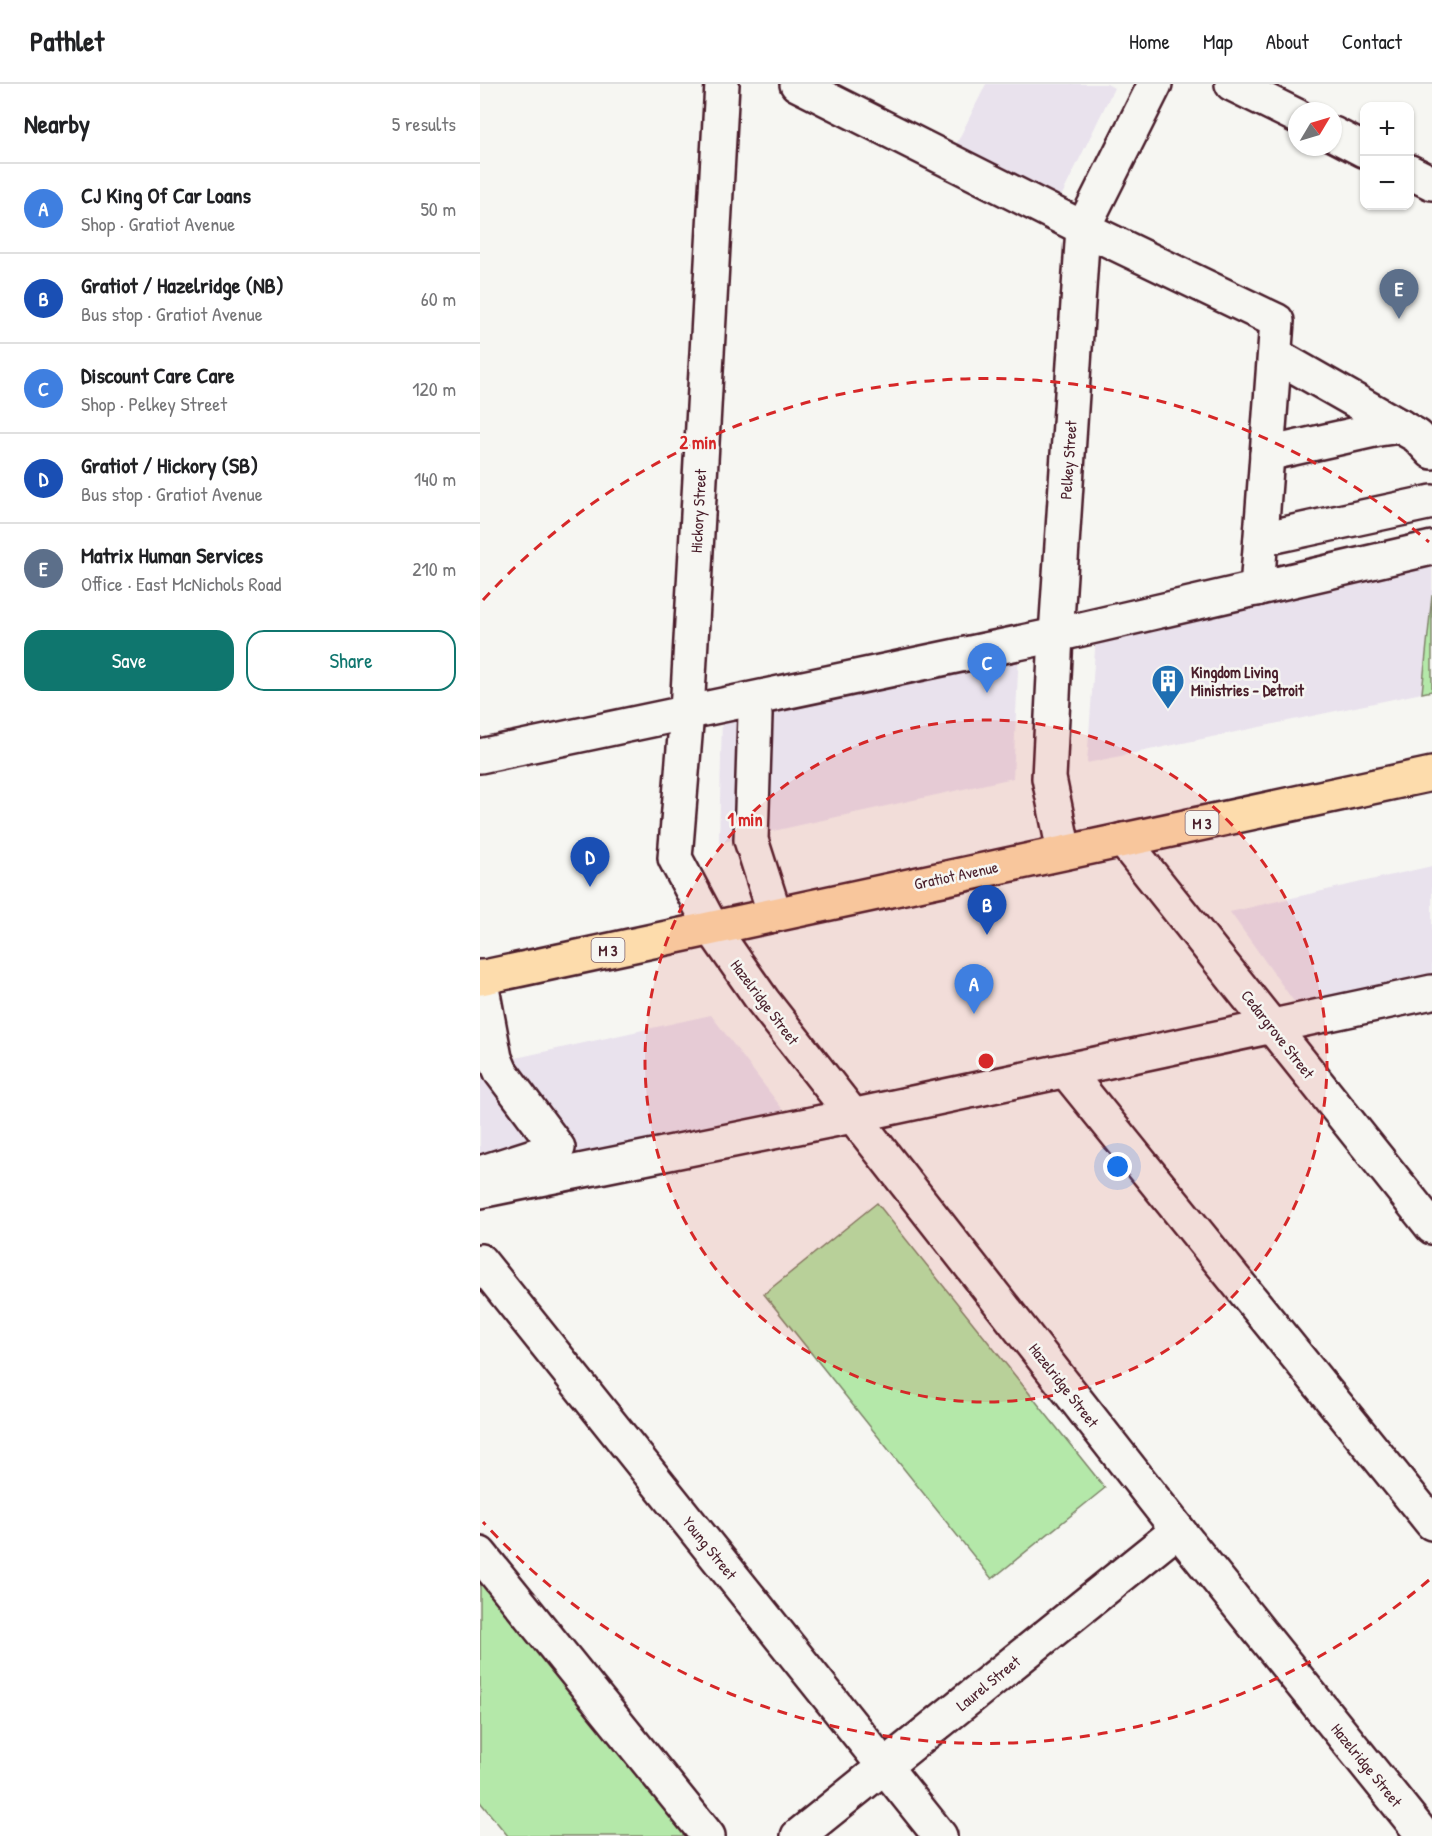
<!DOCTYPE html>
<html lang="en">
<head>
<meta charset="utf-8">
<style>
  :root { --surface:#fff; --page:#f6f6f6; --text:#202124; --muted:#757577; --line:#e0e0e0; --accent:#0f766e }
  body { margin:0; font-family:"Patrick Hand",sans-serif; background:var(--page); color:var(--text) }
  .controls { position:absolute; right:18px; top:18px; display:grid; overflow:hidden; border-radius:12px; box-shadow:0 2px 4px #0004 }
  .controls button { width:54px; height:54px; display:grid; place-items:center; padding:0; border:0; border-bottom:2px solid var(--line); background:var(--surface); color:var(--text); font:30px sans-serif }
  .compass { position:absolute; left:808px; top:18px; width:54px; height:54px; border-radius:50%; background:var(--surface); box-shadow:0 2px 4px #0004; rotate:52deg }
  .you { position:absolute; left:638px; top:1083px; width:21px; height:21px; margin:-15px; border:4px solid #fff; border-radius:50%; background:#1a73e8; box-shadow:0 0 0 9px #1a73e833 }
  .badge { display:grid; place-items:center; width:39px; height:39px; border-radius:50%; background:var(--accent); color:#fff; font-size:20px; font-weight:700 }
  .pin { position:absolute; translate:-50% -50px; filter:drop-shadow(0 2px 3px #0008) }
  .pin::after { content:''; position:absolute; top:32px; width:21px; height:18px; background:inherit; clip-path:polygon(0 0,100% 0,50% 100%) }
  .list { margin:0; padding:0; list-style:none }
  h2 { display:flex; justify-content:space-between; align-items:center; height:78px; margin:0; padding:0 24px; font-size:26px }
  h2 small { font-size:20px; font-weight:400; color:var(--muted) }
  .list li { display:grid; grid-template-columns:39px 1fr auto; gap:18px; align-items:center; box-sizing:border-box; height:90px; padding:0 24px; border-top:2px solid var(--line) }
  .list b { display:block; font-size:22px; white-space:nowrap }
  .list p { margin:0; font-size:20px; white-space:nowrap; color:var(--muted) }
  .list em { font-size:20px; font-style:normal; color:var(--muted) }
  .actions { display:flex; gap:12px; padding:18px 24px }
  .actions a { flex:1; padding:14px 0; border:2px solid var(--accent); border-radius:18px; text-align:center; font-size:21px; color:var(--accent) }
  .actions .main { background:var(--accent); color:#fff }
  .map { position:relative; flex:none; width:952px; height:1752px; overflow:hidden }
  header { display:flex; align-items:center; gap:36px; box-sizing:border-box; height:84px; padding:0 30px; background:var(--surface); border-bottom:2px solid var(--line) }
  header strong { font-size:28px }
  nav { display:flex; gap:33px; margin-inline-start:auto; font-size:21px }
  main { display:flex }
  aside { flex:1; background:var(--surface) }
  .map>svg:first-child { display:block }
  .built { fill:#e9e2ed }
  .green { fill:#b4e8a9; stroke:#7f846a; stroke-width:1.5 }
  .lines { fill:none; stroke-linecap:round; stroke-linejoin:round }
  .minor-casing { stroke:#4a1f2b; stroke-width:38 }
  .major-casing { stroke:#4a1f2b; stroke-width:38 }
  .minor { stroke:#f6f6f2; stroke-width:33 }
  .major { stroke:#fddcac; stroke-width:33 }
  .ring { fill:none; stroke:#d62828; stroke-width:3; stroke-dasharray:10 8 }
  .labels { text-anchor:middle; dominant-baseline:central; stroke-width:5; stroke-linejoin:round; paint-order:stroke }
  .shield { fill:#f6f6f2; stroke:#7e6067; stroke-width:1.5 }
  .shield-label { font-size:15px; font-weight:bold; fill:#4a1f2b }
  .street-label { font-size:16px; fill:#4a1f2b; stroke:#f6f6f2 }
  .poi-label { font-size:16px; font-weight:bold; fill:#4a1f2b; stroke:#f6f6f2; text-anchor:start }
  .centre { fill:#d62828; stroke:#f6f6f2; stroke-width:3 }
  .ring-label { font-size:18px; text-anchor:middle; font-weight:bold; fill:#d62828; stroke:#f6f6f2; stroke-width:5; stroke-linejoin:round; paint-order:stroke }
</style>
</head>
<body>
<header>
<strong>Pathlet</strong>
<nav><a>Home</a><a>Map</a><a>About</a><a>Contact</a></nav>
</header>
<main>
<aside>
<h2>Nearby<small>5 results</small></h2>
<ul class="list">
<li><span class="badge" style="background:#3f7fe0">A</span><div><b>CJ King Of Car Loans</b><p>Shop · Gratiot Avenue</p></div><em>50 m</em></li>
<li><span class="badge" style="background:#1a4fb4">B</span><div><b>Gratiot / Hazelridge (NB)</b><p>Bus stop · Gratiot Avenue</p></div><em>60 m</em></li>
<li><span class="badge" style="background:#3f7fe0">C</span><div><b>Discount Care Care</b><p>Shop · Pelkey Street</p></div><em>120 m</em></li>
<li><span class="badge" style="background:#1a4fb4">D</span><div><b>Gratiot / Hickory (SB)</b><p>Bus stop · Gratiot Avenue</p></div><em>140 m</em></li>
<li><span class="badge" style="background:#5c6f8a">E</span><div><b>Matrix Human Services</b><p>Office · East McNichols Road</p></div><em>210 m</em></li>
</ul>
<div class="actions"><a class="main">Save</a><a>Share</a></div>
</aside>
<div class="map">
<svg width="952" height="1752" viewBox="0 0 952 1752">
  <rect width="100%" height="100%" fill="#f6f6f2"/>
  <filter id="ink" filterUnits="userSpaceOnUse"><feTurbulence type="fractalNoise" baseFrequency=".0167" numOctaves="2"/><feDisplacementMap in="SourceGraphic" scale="12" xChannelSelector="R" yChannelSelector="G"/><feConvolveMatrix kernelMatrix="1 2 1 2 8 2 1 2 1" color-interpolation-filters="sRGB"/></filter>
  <g filter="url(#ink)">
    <g class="built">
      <polygon points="506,0 627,0 634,4 579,117 474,65"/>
      <polygon points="952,478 952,511 942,609 607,679 616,551"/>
      <polygon points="539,566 533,694 239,759 242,632"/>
      <polygon points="952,782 952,901 822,929 750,828"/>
      <polygon points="231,931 310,1035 0,1100 0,982"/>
    </g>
    <g class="green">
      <polygon points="952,511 952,607 942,609"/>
      <polygon points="397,1119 625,1404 512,1495 284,1210"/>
      <polygon points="0,1493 210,1752 28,1752 0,1718"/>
    </g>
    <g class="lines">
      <g class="minor-casing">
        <g id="minor">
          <polyline points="242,0 207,628 195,774 232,844 283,917 698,1446 944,1752"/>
          <polyline points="317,0 603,144 797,237 777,505"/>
          <polyline points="752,0 817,32"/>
          <polyline points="853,50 884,66"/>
          <polyline points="930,88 952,99"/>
          <polyline points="795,271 937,352 952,368"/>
          <polyline points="787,370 899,345 920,342"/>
          <polyline points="781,455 952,418"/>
          <polyline points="275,631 271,756 295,831"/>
          <polyline points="0,672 576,551 952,464"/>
          <polyline points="643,756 952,1143"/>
          <polyline points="584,768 569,694 576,551 603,144 675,0"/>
          <polyline points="0,893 15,974 21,988 78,1064 3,1088"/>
          <polyline points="586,987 952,1439"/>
          <polyline points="0,1107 372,1032 952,908"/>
          <polyline points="0,1177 460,1752"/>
          <polyline points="0,1470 228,1752"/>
          <polyline points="318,1752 698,1446"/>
        </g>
      </g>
      <g class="major-casing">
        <polyline id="major" points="0,894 952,690"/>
      </g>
      <use href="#minor" class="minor"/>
      <use href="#major" class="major"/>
    </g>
  </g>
  <circle cx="506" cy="977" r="341" fill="#d62828" fill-opacity=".12"/>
  <g class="ring">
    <circle cx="506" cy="977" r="341"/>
    <path d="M949 1496A682 682 0 0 1 3 1438M3 516A682 682 0 0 1 949 458"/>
  </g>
  <defs>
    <g id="building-pin" transform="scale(1.725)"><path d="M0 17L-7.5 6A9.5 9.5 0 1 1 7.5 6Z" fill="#1f6fb2" stroke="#f6f6f2"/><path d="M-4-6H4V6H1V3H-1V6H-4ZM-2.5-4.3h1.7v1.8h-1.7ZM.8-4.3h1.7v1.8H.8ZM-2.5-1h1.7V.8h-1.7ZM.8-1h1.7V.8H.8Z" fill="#fff"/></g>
  </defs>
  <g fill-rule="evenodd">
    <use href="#building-pin" x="688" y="597"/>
  </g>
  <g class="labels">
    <g class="shield">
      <rect x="705.5" y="727" width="33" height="24" rx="4.5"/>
      <rect x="111.5" y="854" width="33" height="24" rx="4.5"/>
    </g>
    <g class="shield-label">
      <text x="722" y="739">M 3</text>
      <text x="128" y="866">M 3</text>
    </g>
    <g class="street-label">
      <text transform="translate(588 376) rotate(-86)">Pelkey Street</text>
      <text transform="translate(218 427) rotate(-87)">Hickory Street</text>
      <text transform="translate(476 791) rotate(-12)">Gratiot Avenue</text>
      <text transform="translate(285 918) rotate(53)">Hazelridge Street</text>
      <text transform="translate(798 950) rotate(52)">Cedargrove Street</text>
      <text transform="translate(584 1301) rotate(52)">Hazelridge Street</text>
      <text transform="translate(230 1464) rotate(51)">Young Street</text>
      <text transform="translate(508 1599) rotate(-39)">Laurel Street</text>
      <text transform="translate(887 1681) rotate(51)">Hazelridge Street</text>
    </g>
    <g class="poi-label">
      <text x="711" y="588">Kingdom Living<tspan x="711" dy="18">Ministries - Detroit</tspan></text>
    </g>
  </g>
  <circle cx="506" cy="977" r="9" class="centre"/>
  <g class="ring-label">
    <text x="218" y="365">2 min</text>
    <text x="265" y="742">1 min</text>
  </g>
</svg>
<div class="controls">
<button>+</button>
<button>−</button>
</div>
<svg class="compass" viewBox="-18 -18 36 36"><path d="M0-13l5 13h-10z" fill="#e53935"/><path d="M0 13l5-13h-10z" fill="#757577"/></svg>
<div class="you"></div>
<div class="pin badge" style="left:494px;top:930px;background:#3f7fe0">A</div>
<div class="pin badge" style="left:507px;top:851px;background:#1a4fb4">B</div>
<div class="pin badge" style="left:507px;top:609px;background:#3f7fe0">C</div>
<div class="pin badge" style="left:110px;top:803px;background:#1a4fb4">D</div>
<div class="pin badge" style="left:919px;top:235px;background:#5c6f8a">E</div>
</div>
</main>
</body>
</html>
